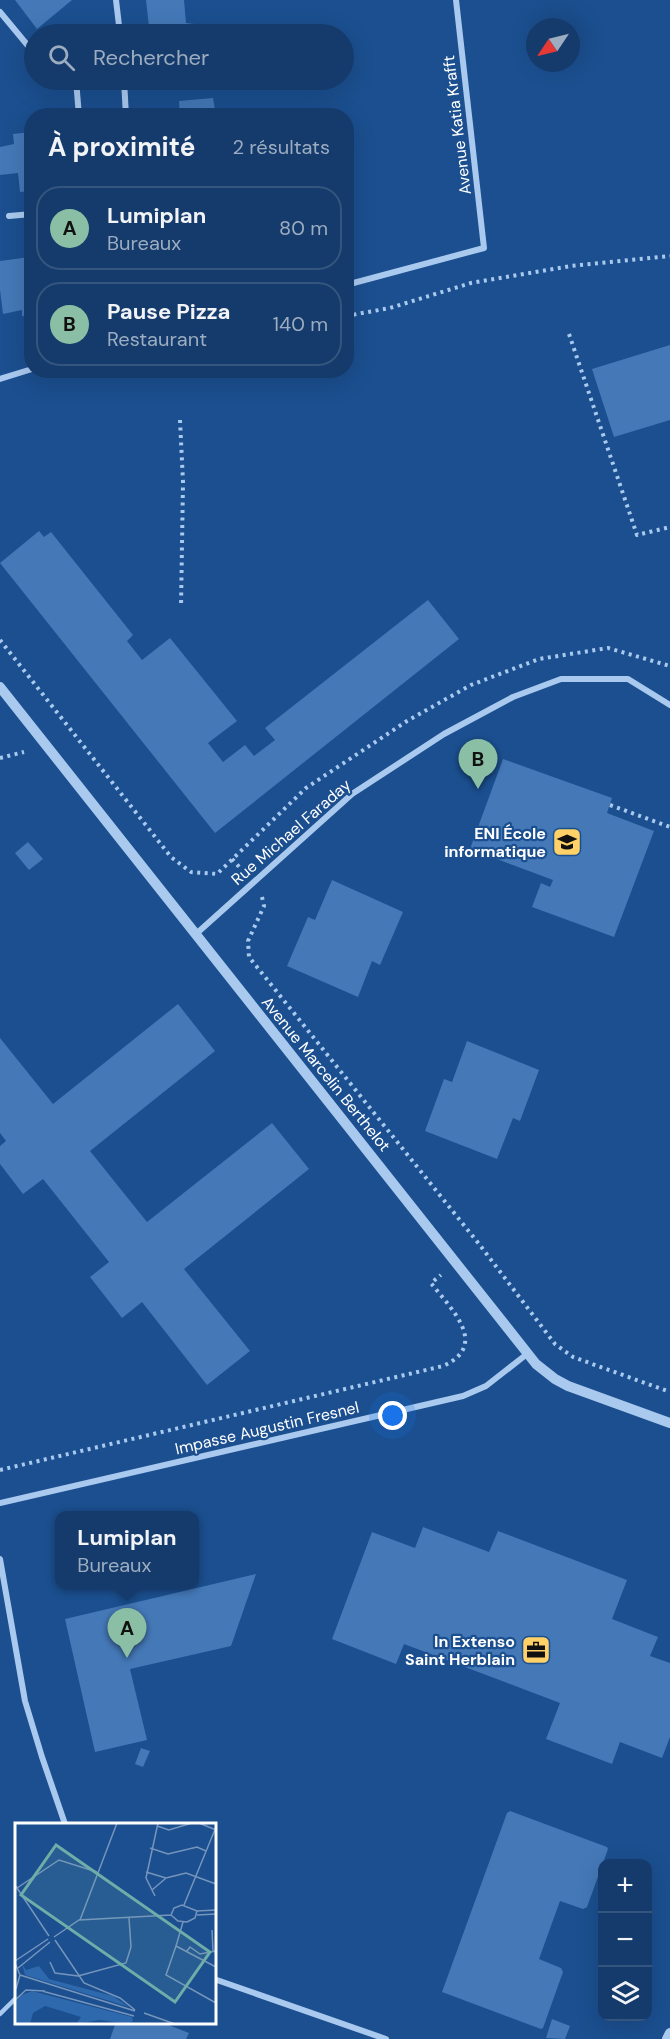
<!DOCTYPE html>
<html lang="fr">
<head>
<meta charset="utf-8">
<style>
  :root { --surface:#143b6b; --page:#214673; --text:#f1f3f6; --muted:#9dadc1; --line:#33557e; --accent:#8abfa5 }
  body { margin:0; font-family:"DM Sans",sans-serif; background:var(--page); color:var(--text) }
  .controls { position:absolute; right:18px; bottom:18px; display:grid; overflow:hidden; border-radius:12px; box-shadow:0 6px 24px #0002 }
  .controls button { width:54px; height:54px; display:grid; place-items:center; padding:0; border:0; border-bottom:2px solid var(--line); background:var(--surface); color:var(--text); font:30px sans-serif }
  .compass { position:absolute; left:526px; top:18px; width:54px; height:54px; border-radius:50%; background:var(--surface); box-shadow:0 6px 24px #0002; rotate:235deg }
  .you { position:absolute; left:393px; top:1416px; width:21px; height:21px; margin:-15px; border:4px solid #fff; border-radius:50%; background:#1a73e8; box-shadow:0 0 0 9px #1a73e833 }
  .badge { display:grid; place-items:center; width:39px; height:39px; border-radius:50%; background:var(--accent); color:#111; font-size:20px; font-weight:700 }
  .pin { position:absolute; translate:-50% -50px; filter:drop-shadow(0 2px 3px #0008) }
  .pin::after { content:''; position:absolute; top:32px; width:21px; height:18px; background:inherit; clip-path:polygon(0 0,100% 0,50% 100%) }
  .popup { position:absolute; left:55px; top:1511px; width:144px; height:78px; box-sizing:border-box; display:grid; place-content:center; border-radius:12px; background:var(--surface); filter:drop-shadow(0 2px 4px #0005); font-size:20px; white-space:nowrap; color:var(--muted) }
  .popup b { font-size:22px; color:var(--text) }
  .popup::after { content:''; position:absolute; left:50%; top:100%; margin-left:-12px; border:12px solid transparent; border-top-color:var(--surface) }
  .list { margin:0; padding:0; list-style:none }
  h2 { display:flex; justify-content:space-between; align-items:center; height:78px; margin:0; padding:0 24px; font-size:26px }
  h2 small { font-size:20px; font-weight:400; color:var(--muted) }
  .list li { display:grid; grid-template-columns:39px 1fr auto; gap:18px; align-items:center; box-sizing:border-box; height:84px; margin:0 12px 12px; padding:0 12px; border:2px solid var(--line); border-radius:24px }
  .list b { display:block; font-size:22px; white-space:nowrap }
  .list p { margin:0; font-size:20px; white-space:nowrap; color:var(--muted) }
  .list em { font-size:20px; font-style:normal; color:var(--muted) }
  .icon { flex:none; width:33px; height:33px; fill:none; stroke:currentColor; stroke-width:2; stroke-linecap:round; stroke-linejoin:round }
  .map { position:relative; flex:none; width:670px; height:2039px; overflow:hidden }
  .search { position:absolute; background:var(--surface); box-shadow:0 6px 24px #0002; left:24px; top:24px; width:330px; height:66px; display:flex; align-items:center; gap:15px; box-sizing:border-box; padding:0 21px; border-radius:33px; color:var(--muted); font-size:22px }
  .panel { position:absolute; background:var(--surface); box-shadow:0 6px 24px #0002; left:24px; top:108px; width:330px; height:270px; border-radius:24px }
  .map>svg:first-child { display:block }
  .building { fill:#4478b7 }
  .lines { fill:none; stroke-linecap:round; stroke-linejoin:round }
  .path { stroke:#a9c9ee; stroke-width:4; stroke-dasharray:3 4.5; stroke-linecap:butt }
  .service { stroke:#a9c9ee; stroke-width:4.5 }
  .minor { stroke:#a9c9ee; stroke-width:6 }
  .tertiary { stroke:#a9c9ee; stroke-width:10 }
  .labels { text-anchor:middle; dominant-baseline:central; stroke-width:4.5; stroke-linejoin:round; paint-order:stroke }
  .street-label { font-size:16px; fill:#fff; stroke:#1b4f8f }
  .poi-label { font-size:16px; font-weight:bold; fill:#fff; stroke:#1b4f8f; text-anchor:end }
  .inset-road { fill:none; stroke:#7695bc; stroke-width:1.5 }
  .view { fill:#6fada8; fill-opacity:0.15; stroke:#6fada8; stroke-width:3 }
  .inset-edge { fill:none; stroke:#fff; stroke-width:3 }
</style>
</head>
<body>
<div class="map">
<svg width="670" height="2039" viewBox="0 0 670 2039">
  <rect width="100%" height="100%" fill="#1b4f8f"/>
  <g class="building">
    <polygon points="15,0 72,0 37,29"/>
    <polygon points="146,0 184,0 186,23 194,24 195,34 154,34 153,26 149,27"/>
    <polygon points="164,80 179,80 179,81 164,83"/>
    <polygon points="213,98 216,116 180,116 179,101"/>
    <polygon points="32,132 32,191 20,192 18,173 0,175 0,147 14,144 13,134"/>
    <polygon points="30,257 32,315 22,316 22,310 3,314 0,290 0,261"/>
    <polygon points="670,345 670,420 614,437 592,369"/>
    <polygon points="39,531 44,537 51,532 133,635 127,641 142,660 170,638 237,721 208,743 223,762 245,745 254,756 275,740 265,728 428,600 459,639 215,833 0,563"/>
    <polygon points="503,759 612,798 607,813 654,831 614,937 532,907 541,883 550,887 553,880 470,849"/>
    <polygon points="28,842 43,859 29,870 15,853"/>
    <polygon points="332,880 403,912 380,965 372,961 358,997 287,966 308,917 315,920"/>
    <polygon points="178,1004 215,1051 90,1151 147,1222 272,1123 309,1169 184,1269 250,1351 207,1385 142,1302 122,1318 90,1277 109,1262 43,1179 23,1194 0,1164 0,1146 6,1141 0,1133 0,1038 53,1104"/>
    <polygon points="467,1041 539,1070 520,1121 513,1118 497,1159 425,1131 444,1079 452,1082"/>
    <polygon points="423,1527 489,1552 498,1531 627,1580 612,1619 658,1637 650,1656 670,1663 670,1737 662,1758 620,1742 612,1764 546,1739 560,1703 404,1644 396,1664 332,1639 372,1532 415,1548"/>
    <polygon points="256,1574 231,1646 130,1669 147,1740 95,1752 65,1619"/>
    <polygon points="141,1748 150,1751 143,1767 135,1764"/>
    <polygon points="510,1811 607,1847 608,1849 587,1907 583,1909 560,1901 539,1959 561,1968 563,1972 543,2028 541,2029 442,1992 507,1813"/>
    <polygon points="552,2019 570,2026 565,2039 546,2038"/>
    <polygon points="116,2022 161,2022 189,2033 186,2039 110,2039"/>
  </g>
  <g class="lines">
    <g class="path">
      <polyline points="346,316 390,308 471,283 571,266 670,256"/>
      <polyline points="569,334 637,535 670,527"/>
      <polyline points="180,420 183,482 181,607"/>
      <polyline points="0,640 171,857 191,872 217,874 306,788 407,721 471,685 539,659 608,648 670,666"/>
      <polyline points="0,758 24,752"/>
      <polyline points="610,805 670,827"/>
      <polyline points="232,859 242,870"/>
      <polyline points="262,897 264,906 248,941 249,957 479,1244 555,1344 573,1357 670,1392"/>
      <path d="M0 1470 443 1366C490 1345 451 1309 431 1283L441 1275"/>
    </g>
    <polyline class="service" points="0,2014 16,1998"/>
    <g class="minor">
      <polyline points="116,0 120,34"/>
      <polyline points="0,12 34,53"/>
      <polyline points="76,80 79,116"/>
      <polyline points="124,80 126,116"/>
      <polyline points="9,216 32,214"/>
      <polyline points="346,285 484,248 456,0"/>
      <polyline points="0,379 32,369"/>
      <polyline points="196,934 352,794 444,734 513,697 561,679 628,679 670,705"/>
      <polyline points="0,1503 463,1396 486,1386 527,1354"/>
      <polyline points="0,1559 25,1701 42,1757 65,1824"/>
      <polyline points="214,1979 386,2039"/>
    </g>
    <g class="tertiary">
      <polyline points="0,687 536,1364 555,1379 568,1386 670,1423"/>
      <polyline points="667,2039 670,2033"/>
    </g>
  </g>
  <defs>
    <g id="university-square" transform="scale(1.5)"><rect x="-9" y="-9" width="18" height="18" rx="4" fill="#ffd166" stroke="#1b4f8f"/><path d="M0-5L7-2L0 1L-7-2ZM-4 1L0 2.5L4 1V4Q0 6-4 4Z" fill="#111"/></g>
    <g id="office-square" transform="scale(1.5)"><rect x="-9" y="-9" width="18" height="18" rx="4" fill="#ffd166" stroke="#1b4f8f"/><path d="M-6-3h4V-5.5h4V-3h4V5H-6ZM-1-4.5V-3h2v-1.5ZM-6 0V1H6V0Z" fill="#111"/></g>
  </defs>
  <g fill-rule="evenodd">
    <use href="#university-square" x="567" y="842"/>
    <use href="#office-square" x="536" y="1650"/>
  </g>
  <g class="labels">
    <g class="street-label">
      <text transform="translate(457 125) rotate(-97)">Avenue Katia Krafft</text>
      <text transform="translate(291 832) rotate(-41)">Rue Michael Faraday</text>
      <text transform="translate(326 1074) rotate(51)">Avenue Marcelin Berthelot</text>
      <text transform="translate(267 1428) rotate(-13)">Impasse Augustin Fresnel</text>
    </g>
    <g class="poi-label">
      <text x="546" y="833">ENI École<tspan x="546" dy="18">informatique</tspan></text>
      <text x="515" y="1641">In Extenso<tspan x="515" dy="18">Saint Herblain</tspan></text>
    </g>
  </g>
  <g transform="translate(15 1823)">
    <rect width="201" height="201" fill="#1b4f8f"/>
    <path d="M7 141 11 147 24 143 34 156 98 173 114 184 10 152ZM17 168 117 194 118 198 112 201 85 197 61 201 66 194 30 183 18 190 15 201H2V174Z" fill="#2e69ad"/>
    <path class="inset-road" d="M184 0 201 7M142 3 154 7 177 0M135 25 153 31 182 24 191 28M131 49 151 55 171 50 201 61M0 62 34 113M2 65 44 37 82 49M137 67 151 55M140 73 131 55 143 0M169 82 201 4M156 92 159 85 167 82 182 88 201 87M156 92 163 98 172 99 180 95 182 88M182 92 201 91M65 97 102 0M168 99 161 123 201 144M197 107 198 128M39 114 64 97 156 92M40 117 69 160 105 175 120 187M161 123 151 152 201 180M172 128 175 124 185 131 201 128M0 138 33 116M35 139 40 150 63 153M0 140 5 152 1 166M3 145 35 119M5 152 120 188M63 153 111 140 116 124 114 95M27 168 119 193M0 177 11 167 30 168M129 190 160 201M68 201H104"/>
    <path class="view" d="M41 22 195 129 160 179 6 72Z"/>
    <rect width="201" height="201" class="inset-edge"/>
  </g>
</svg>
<div class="controls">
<button>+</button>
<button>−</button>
<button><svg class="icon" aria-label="layers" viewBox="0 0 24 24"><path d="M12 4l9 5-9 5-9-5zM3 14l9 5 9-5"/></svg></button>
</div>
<svg class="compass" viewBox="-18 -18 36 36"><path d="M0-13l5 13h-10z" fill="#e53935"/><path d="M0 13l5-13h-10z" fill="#9dadc1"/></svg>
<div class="you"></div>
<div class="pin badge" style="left:127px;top:1658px">A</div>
<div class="popup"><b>Lumiplan</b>Bureaux</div>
<div class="pin badge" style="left:478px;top:789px">B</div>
<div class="search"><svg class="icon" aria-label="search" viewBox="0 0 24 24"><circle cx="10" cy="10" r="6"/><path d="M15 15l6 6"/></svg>Rechercher</div>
<section class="panel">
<h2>À proximité<small>2 résultats</small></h2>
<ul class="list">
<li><span class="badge">A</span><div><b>Lumiplan</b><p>Bureaux</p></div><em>80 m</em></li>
<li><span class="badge">B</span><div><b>Pause Pizza</b><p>Restaurant</p></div><em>140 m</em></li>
</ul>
</section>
</div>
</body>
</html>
